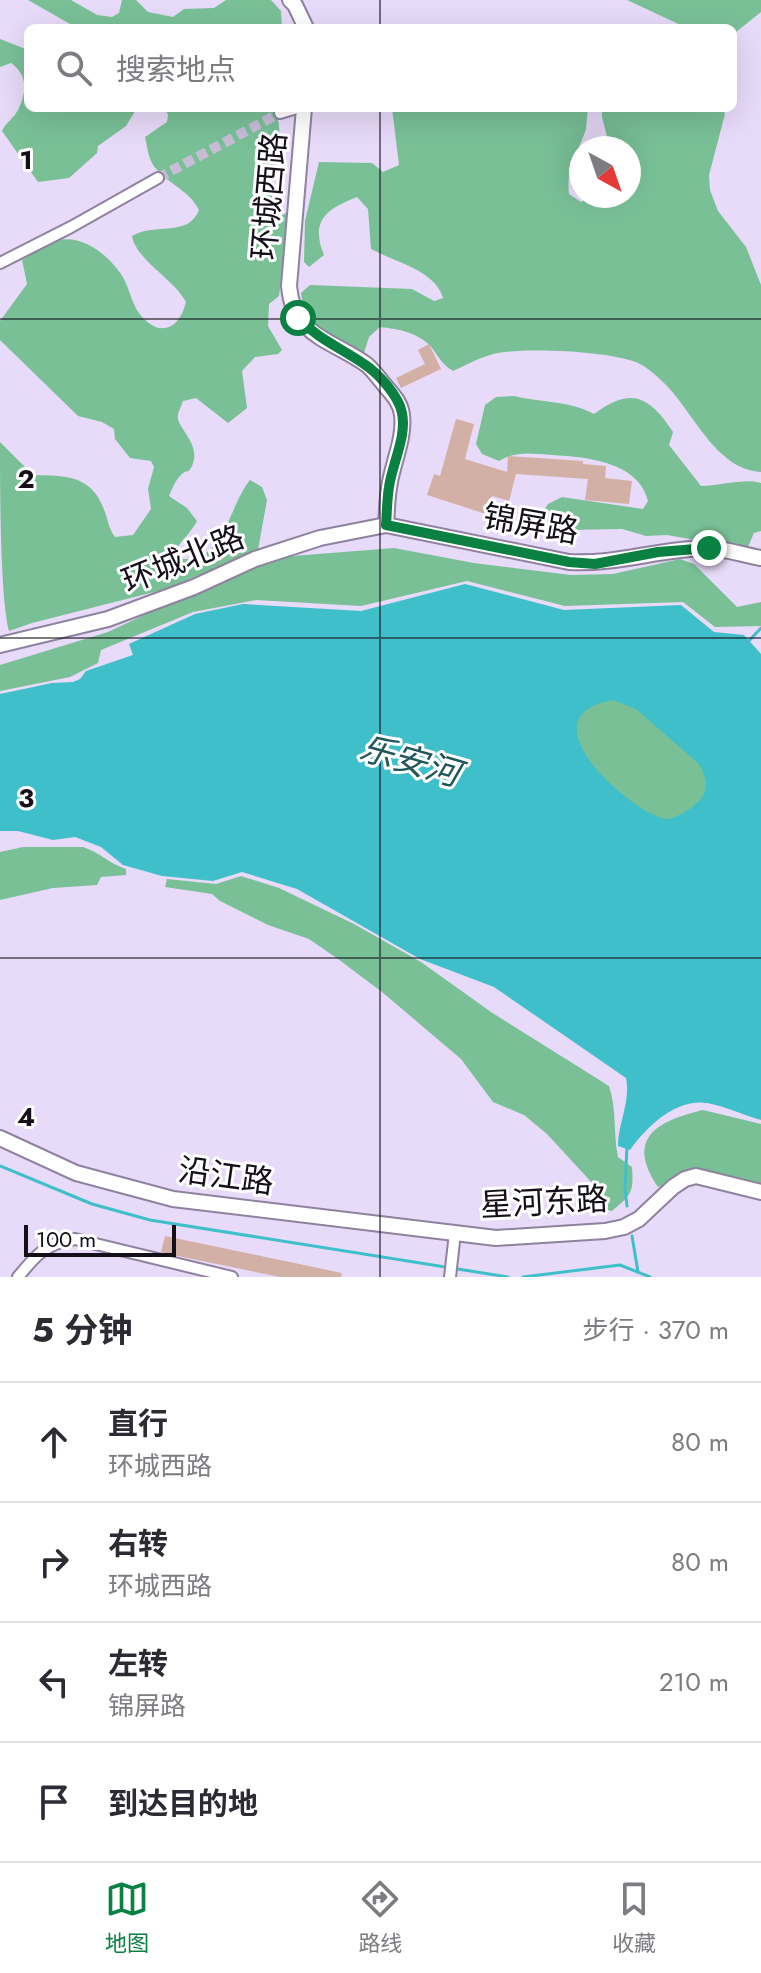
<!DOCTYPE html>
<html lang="zh">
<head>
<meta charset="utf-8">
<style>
  :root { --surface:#fff; --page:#f7f7f7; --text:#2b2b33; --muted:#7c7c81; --line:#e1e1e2; --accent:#0b8043 }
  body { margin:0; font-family:Jost,"Noto Sans SC",sans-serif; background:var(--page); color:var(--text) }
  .compass { position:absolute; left:569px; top:136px; width:72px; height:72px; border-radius:50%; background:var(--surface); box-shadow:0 8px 32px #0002; rotate:140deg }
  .scale { position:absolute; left:24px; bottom:20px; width:152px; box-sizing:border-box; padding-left:8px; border:4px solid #140f19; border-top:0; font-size:22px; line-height:28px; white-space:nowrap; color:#140f19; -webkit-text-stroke:6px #fff; paint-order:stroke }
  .stop { position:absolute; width:24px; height:24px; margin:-18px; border:6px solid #0b8043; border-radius:50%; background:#fff }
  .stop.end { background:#0b8043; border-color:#fff; box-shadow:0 2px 8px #0008 }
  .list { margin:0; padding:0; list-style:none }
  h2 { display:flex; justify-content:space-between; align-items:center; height:104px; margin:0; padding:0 32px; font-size:34px }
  h2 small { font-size:26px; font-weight:400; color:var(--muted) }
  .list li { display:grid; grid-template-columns:52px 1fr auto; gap:24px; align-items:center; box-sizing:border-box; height:120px; padding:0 32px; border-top:2px solid var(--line) }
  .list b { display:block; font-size:30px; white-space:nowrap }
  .list p { margin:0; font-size:26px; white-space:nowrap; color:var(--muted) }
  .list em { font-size:26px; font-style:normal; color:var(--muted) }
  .icon { flex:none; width:44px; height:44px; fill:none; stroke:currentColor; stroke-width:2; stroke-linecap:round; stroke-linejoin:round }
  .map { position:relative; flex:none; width:761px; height:1277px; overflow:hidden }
  .search { position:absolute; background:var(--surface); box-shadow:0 8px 32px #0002; left:24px; right:24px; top:24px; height:88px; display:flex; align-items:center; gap:20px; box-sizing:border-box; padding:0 28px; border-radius:12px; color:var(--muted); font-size:30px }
  .sheet { height:584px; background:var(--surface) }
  nav { display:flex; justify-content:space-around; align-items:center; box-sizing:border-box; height:112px; border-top:2px solid var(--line); background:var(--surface); font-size:22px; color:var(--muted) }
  nav a { display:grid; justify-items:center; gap:4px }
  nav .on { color:var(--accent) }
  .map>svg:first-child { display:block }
  .green { fill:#79c097 }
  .water { fill:#3ebfca; fill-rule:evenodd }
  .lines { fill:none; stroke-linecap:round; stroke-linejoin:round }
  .stream { stroke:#3ebfca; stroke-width:3 }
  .building { fill:#d3b0a5 }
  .street-tunnel { stroke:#c8bcd7; stroke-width:10; stroke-dasharray:10 5; stroke-linecap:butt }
  .street-casing { stroke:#8f829e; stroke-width:14 }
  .secondary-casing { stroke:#8f829e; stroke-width:18 }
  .street { stroke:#fff; stroke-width:10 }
  .secondary { stroke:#fff; stroke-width:14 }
  .route { stroke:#0b8043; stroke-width:10 }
  .grid { fill:none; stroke:#140f19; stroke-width:2; stroke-opacity:0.55 }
  .labels { text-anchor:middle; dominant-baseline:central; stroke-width:6; stroke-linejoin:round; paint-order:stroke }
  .street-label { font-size:32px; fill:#140f19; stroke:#fff }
  .water-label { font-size:34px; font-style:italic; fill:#21565b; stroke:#fff }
  .grid-label { font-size:26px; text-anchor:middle; font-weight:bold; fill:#140f19; stroke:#fff; stroke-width:6; stroke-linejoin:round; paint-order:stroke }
</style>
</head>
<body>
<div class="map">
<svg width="761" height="1277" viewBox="0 0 761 1277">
  <rect width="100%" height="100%" fill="#e8daf9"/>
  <g class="green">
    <polygon points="28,0 71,0 97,15 112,17 119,13 122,0 136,0 148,12 173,17 184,9 214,8 226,0 271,0 281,11 282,28 77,28"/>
    <polygon points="627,0 761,0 761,12 736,32 733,32 733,28 687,28"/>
    <path d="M0 39 28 50V108H137L126 126 98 146 97 153 69 178 38 182 2 131C6 122 14 118 18 110 27 92 28 75 11 63L0 67Z"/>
    <path d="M165 108H275C276 114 279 121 279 127 282 156 263 191 277 218L286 213 290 216 279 296 269 304 268 326 282 350 278 354 255 357 242 371 247 408 228 423 196 398 183 401C181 407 177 413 178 419 181 431 201 446 192 466 188 474 188 469 182 474 176 479 172 489 169 496L187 508 197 521C191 533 180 541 175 552L181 559C186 559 195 559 200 557 227 543 232 502 250 480L262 487 267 500 258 550 166 589 32 623 9 631C0 598 0 484 0 442L33 475C63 476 90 474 103 507 108 518 108 528 115 537L133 535 151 509 148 489 154 467 151 461 130 458 115 439 114 429 102 422 78 416 0 340V321L27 284 22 260C32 254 43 244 54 241 81 233 106 253 121 274 129 286 131 302 139 313 158 338 179 331 186 302 174 279 136 260 132 236 155 222 188 238 199 210 189 189 163 182 152 163 148 156 147 145 145 137L167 122 168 115Z"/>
    <path d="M392 108H588C587 114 587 122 586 129 578 153 566 166 569 194L581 202 590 196H629V148H610L602 117V108H722L725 114 709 175 710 190 718 211 746 247 761 285V472C715 469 694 412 664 383 658 377 648 368 640 364 615 351 521 347 493 354 479 358 466 365 453 371 442 364 440 359 432 348 420 333 399 329 380 327L369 337 364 353C335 349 304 323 301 293L310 285 412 289 434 301 443 298C435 270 395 262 371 249L368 209 357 197C326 209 310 221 324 255L309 267 304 262 305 221 319 162 372 163 383 172 399 165Z"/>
    <path d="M514 396C542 403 568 400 594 414 630 387 649 395 673 432L669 445 701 486C719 486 746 478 761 483V531L754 533 747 549 667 535 646 536 622 529 566 530 550 537 543 530 540 517 548 504 562 497 643 509 648 501C639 462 587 457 553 455 533 454 517 450 499 461L482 454 476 444 485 405 496 397Z"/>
    <polygon points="394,548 474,563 571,575 613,574 680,559 694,564 737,607 761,602 761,626 715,627 683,602 565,606 467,581 361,606 256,600 193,612 101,650 98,663 70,677 0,691 0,665 108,632 159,608 280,557"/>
    <polygon points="561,625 761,662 761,878 670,838 572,753"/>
    <path d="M23 847H83C99 852 110 864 126 869V875L101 877 97 885 53 888 0 900V852Z"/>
    <path d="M241 876 279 888 354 924 421 962 491 1012 609 1086C617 1110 613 1133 618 1157L632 1167C634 1193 631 1195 612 1211L602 1209 593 1184 547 1134 524 1115 493 1102 461 1059 382 992 338 959 309 939 268 925 220 901 212 894 165 887 167 879 216 884Z"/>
    <path d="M703 1110 761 1124V1189L709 1174 658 1187C625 1138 657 1121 703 1110Z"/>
  </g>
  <path class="water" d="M465 584 564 610 681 605 714 632 744 635 761 654V1120C743 1115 725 1106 707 1103 676 1098 646 1127 630 1150L618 1146C618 1123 631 1101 626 1078L494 987 420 959 297 889 242 872 213 881 162 876 123 865 101 847 75 837 53 840 18 831H0V694L52 683 73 682 80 679 86 671 133 655 129 644 195 614 243 604 361 611ZM613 700 636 709 699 764C706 775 709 788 701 799 695 806 679 817 669 819 644 823 515 717 613 700Z"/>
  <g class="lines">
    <g class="stream">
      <polyline points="747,643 761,628"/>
      <polyline points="627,1146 625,1189 627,1206"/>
      <polyline points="0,1166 92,1204 150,1220 508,1277"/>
      <polyline points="632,1236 638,1272"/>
      <polyline points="523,1277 620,1265 650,1277"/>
    </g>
  </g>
  <g class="building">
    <polygon points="429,344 441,369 401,388 396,378 425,364 418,350"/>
    <polygon points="456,419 474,424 465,459 507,472 508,456 583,461 583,464 606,466 605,478 632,481 629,504 585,500 588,479 516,474 509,501 492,496 486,514 427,495 434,474 440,476"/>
    <polygon points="165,1236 342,1273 341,1277 280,1277 173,1255 161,1252"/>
  </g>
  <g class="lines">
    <polyline class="street-tunnel" points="158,178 280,113"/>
    <g class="street-casing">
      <g id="street">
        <polyline points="280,113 297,108"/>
        <polyline points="0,263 71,227 158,178"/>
        <path d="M18 1277C36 1255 46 1243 75 1239L232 1277"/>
        <polyline points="450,1277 455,1233"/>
      </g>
    </g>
    <g class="secondary-casing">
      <g id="secondary">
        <polyline points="290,0 295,5 306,28"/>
        <path d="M304 108 289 286C293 337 333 340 367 365 374 371 381 381 387 388 394 396 401 404 402 415 405 439 392 464 389 488 387 500 387 512 386 525"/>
        <path d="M0 645 108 619 194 587 255 559 320 538 386 525 569 562C615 565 659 549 706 548 724 548 743 555 761 558"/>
        <polyline points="0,1138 76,1173 173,1199 496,1238 605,1231 624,1227 639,1219 673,1187 685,1179 696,1176 761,1192"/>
      </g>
    </g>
    <use href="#street" class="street"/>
    <use href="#secondary" class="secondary"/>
  </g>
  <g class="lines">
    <path class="route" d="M298 318C318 339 341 348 364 364 378 373 399 396 402 413 407 437 392 464 389 487 387 499 387 512 386 525L569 562 595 564 658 552 709 548"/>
  </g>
  <path class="grid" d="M380 0V28M380 108V1277M0 319H761M0 638H761M0 958H761"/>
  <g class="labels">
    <g class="street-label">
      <text transform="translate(269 196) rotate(-85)">环城西路</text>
      <text transform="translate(531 524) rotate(10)">锦屏路</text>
      <text transform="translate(183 559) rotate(-22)">环城北路</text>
      <text transform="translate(226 1176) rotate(8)">沿江路</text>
      <text transform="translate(544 1202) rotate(-3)">星河东路</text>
    </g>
    <g class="water-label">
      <text transform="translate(410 761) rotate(16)">乐安河</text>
    </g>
  </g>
  <g class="grid-label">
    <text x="26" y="169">1</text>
    <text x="26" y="488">2</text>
    <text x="26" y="807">3</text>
    <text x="26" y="1126">4</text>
  </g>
</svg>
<svg class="compass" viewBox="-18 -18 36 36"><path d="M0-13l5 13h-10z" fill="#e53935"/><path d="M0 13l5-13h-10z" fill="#7c7c81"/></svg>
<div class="scale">100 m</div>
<div class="stop" style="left:298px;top:318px"></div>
<div class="stop end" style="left:709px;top:548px"></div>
<div class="search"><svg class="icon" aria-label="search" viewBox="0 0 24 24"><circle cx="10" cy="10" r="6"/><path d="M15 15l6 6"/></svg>搜索地点</div>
</div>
<section class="sheet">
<h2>5 分钟<small>步行 · 370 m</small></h2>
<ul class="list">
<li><svg class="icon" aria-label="ahead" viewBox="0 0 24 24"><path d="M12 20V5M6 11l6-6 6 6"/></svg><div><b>直行</b><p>环城西路</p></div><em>80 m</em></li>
<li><svg class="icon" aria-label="right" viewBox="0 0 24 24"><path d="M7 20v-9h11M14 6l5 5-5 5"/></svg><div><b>右转</b><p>环城西路</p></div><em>80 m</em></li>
<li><svg class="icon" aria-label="left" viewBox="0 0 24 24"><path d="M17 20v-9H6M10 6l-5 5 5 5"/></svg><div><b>左转</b><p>锦屏路</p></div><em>210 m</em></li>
<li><svg class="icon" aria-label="arrive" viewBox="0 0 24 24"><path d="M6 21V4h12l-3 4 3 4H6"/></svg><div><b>到达目的地</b></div></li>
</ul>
</section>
<nav>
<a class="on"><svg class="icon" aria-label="map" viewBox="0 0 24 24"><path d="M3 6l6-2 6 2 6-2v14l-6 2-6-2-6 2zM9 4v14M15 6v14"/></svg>地图</a>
<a><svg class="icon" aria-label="directions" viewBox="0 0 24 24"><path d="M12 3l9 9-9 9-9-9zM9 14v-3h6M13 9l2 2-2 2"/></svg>路线</a>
<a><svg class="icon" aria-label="saved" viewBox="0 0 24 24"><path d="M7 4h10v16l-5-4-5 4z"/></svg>收藏</a>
</nav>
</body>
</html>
